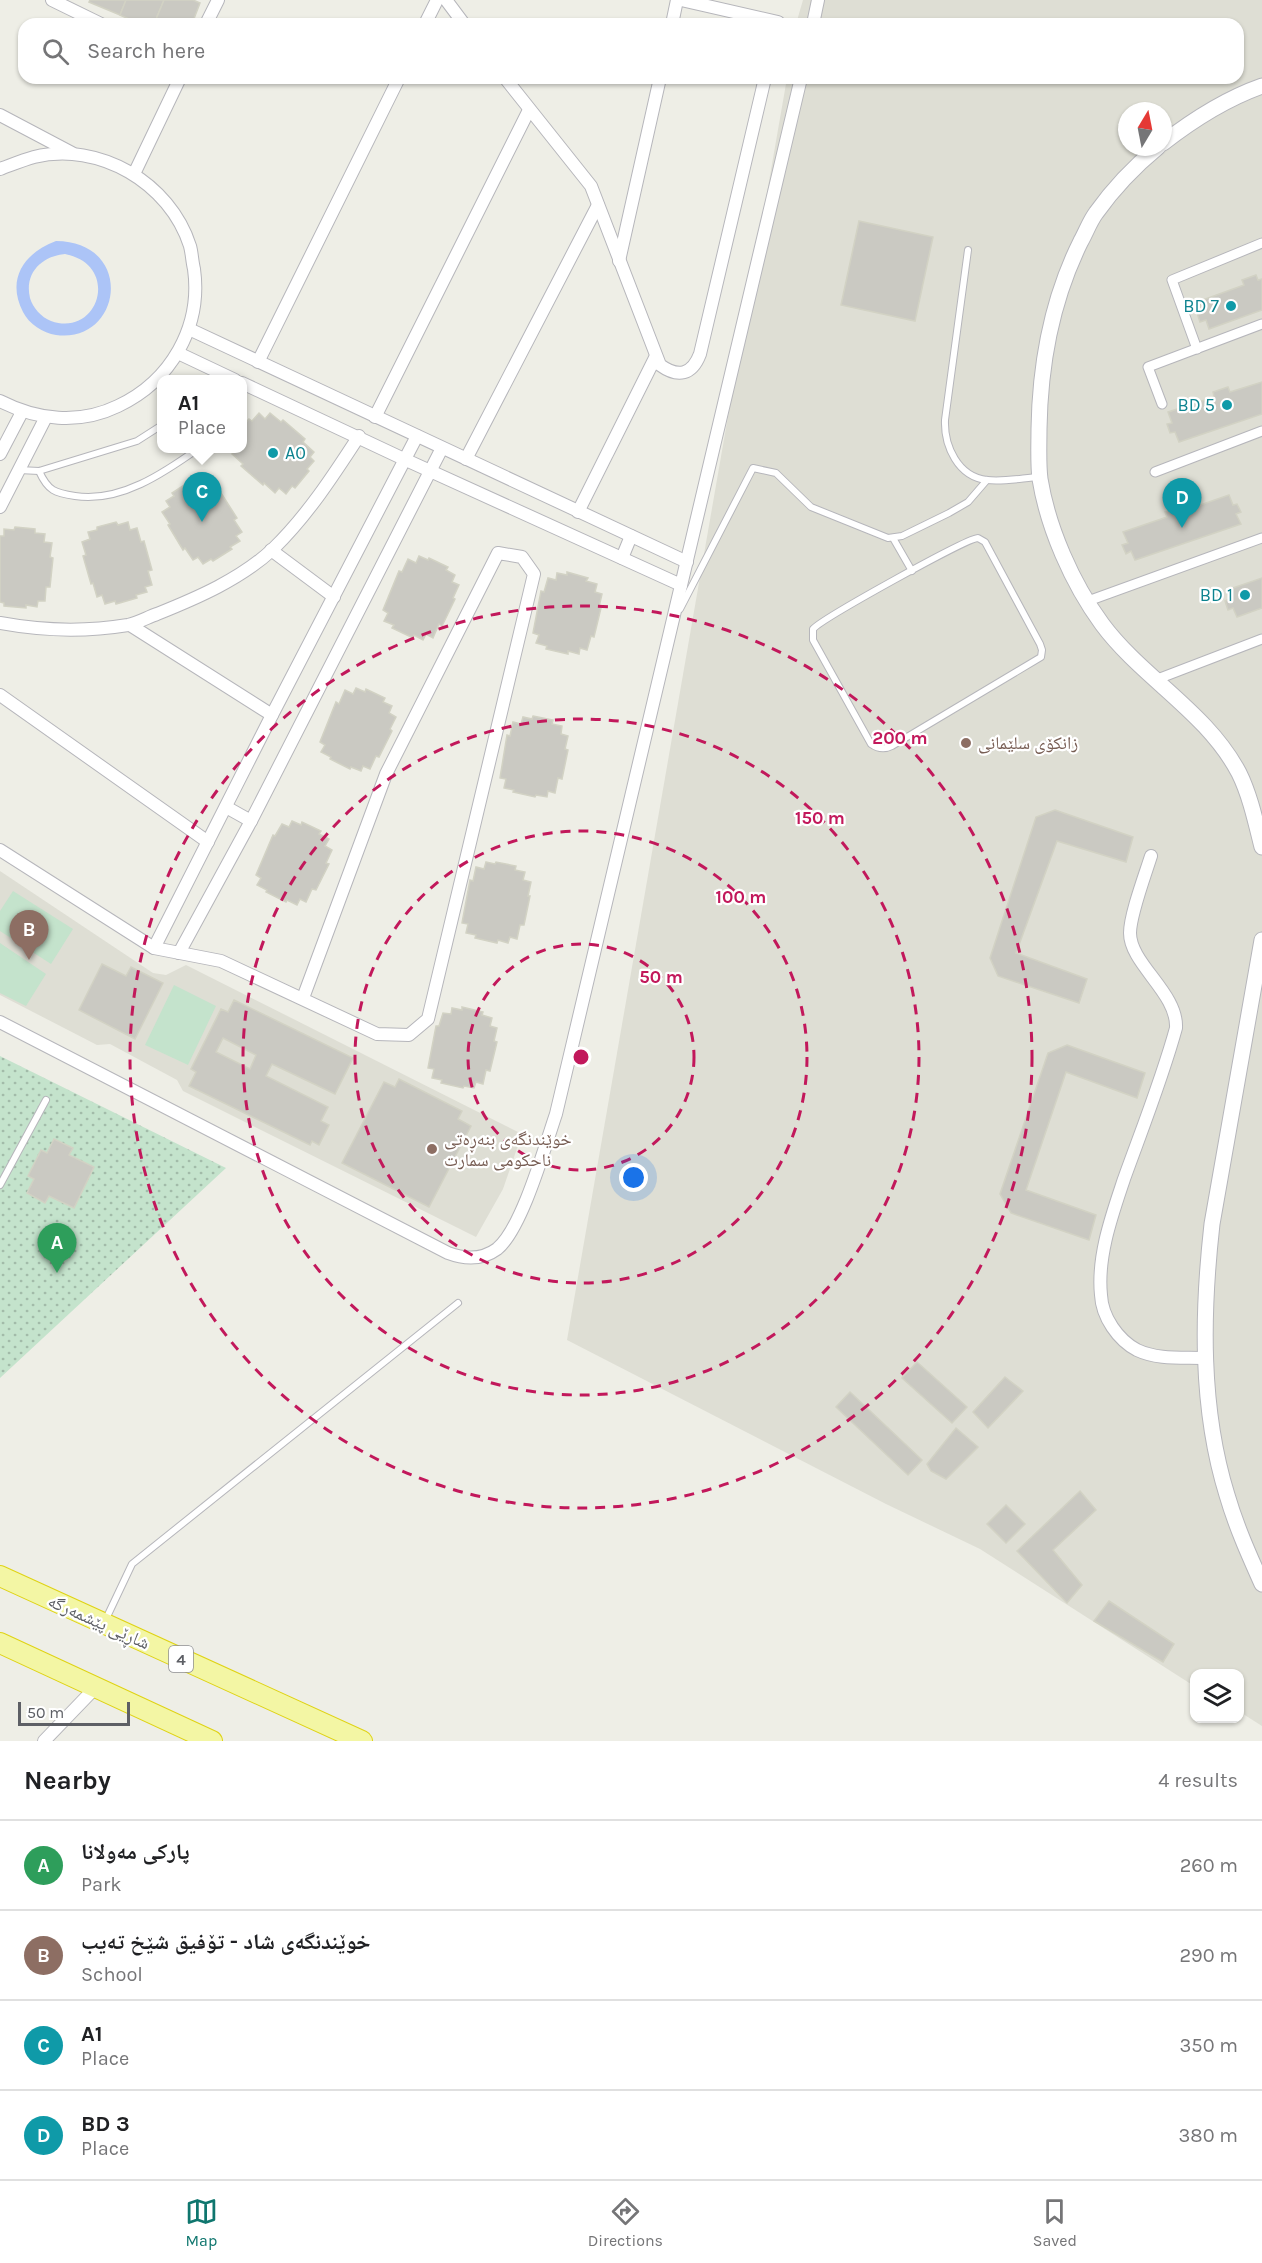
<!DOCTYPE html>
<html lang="en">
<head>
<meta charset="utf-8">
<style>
  :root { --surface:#fff; --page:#f2f2f2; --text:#202124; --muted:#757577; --line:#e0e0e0; --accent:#0f766e }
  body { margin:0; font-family:Karla,"Noto Naskh Arabic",sans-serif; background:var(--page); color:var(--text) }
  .controls { position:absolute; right:18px; bottom:18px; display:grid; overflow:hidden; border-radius:12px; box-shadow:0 2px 4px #0004 }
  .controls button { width:54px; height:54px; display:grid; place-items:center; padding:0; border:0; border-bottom:2px solid var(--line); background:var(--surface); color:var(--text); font:30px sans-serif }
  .compass { position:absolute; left:1118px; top:102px; width:54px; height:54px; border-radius:50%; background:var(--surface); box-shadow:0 2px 4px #0004; rotate:10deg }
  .scale { position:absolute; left:18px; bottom:15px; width:112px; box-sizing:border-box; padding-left:6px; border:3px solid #5d5f65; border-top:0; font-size:16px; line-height:21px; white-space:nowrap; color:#5d5f65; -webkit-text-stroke:4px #fff; paint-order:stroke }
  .you { position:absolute; left:634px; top:1178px; width:21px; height:21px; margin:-15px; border:4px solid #fff; border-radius:50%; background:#1a73e8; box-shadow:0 0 0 9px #1a73e833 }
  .badge { display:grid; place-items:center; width:39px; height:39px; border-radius:50%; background:var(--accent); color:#fff; font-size:20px; font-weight:700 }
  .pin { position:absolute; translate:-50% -50px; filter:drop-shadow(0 2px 3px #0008) }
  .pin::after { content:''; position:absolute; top:32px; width:21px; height:18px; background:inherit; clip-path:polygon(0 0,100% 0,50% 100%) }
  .popup { position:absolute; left:157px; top:375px; width:90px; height:78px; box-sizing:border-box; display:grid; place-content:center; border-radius:12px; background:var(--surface); filter:drop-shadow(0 2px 4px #0005); font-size:20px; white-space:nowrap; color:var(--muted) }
  .popup b { font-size:22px; color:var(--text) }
  .popup::after { content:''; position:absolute; left:50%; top:100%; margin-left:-12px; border:12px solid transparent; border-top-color:var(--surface) }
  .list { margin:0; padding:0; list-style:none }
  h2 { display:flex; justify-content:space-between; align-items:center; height:78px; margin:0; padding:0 24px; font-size:26px }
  h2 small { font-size:20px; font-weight:400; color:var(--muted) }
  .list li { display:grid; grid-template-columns:39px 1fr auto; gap:18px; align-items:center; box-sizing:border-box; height:90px; padding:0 24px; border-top:2px solid var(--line) }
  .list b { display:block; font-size:22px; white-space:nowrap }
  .list p { margin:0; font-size:20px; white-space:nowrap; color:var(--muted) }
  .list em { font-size:20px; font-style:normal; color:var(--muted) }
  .icon { flex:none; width:33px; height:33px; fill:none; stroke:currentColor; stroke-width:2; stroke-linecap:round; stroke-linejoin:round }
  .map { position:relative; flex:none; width:1262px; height:1741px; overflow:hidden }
  .search { position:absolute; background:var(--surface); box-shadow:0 2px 4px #0004; left:18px; right:18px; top:18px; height:66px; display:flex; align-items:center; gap:15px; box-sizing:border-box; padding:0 21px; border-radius:18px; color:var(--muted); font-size:22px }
  .sheet { height:438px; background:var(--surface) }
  nav { display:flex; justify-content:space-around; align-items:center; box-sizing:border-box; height:84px; border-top:2px solid var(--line); background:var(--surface); font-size:16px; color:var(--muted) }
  nav a { display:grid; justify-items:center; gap:3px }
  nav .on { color:var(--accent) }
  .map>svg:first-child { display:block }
  .education { fill:#deded4; fill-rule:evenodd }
  .green { fill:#c4e3cc }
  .park { fill:url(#park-dots) }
  .water { fill:#acc4f7; fill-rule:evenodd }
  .building { fill:#cac9c2; stroke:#d2d2c4; stroke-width:1.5; fill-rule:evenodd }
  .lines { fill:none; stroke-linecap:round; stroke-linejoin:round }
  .service-casing { stroke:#b6b6bb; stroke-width:8 }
  .pedestrian-casing { stroke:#b6b6bb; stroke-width:11 }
  .minor-casing { stroke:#b6b6bb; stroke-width:14 }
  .tertiary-casing { stroke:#b6b6bb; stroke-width:17 }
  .trunk-casing { stroke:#dfd314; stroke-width:22 }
  .service { stroke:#fff; stroke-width:6 }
  .pedestrian { stroke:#fff; stroke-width:9 }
  .minor { stroke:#fff; stroke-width:12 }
  .tertiary { stroke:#fff; stroke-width:15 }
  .trunk { stroke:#f3f6a4; stroke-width:20 }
  .ring { fill:none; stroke:#c2185b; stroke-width:3; stroke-dasharray:10 8 }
  .culture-dot { fill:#0f9aa8; stroke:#fff; stroke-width:2 }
  .education-dot { fill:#8d6e63; stroke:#fff; stroke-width:2 }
  .labels { text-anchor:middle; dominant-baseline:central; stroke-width:4.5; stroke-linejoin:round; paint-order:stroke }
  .shield { fill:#fff; stroke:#8e8f93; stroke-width:1.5 }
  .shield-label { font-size:16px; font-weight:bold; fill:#5d5f65 }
  .culture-label { font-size:18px; fill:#0d838f; stroke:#fff; text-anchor:end }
  .education-label { font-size:18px; fill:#785e54; stroke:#fff; text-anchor:start }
  .street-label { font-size:18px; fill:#5d5f65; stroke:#fff }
  .centre { fill:#c2185b; stroke:#fff; stroke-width:3 }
  .ring-label { font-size:18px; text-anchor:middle; font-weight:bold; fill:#c2185b; stroke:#fff; stroke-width:4.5; stroke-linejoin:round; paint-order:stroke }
</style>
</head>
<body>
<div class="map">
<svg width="1262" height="1741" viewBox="0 0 1262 1741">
  <defs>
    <pattern id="park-dots" width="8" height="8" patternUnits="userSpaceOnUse" patternTransform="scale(1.5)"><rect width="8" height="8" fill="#c4e3cc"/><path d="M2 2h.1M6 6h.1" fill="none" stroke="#a2bba9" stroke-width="1.8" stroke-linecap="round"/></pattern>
  </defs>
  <rect width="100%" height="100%" fill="#eeeee6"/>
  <g class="education">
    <path d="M803 0H1262V1726L1240 1712V1674H1194V1686L980 1549 886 1504 567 1340 787 78H1238V24H796ZM1127 111H1163V147H1127Z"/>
    <polygon points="0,871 153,973 166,975 186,965 522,1134 503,1189 476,1237 183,1091 177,1080 110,1044 97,1045 0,995"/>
  </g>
  <g class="green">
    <polygon points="13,891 73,929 51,964 0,931 0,911"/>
    <polygon points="0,943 46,974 26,1006 0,993"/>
    <polygon points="174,985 216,1006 188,1065 145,1045"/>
  </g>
  <polygon class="park" points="0,1056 226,1168 0,1378"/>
  <path class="water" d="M56 241C136 242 122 344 56 335 43 333 29 324 23 312 6 279 24 253 56 241ZM65 254C121 265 99 338 51 321 41 317 33 308 30 298 24 273 42 256 65 254Z"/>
  <g class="building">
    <polygon points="90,0 126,0 120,15 89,2"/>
    <polygon points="126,0 164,0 154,24 140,24 120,15"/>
    <polygon points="164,0 193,0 200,3 192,24 154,24"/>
    <polygon points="859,221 933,237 915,321 841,305"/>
    <polygon points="1256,275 1258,280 1262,279 1262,310 1209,329 1206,320 1200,322 1197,313 1202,311 1200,301 1244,285 1242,280"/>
    <polygon points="1262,382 1262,414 1179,442 1175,432 1170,433 1167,424 1172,423 1168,412 1214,397 1213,392 1228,387 1230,392"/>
    <polygon points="259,413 265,419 270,413 281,422 283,420 305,439 303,442 314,452 310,457 314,461 307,469 309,471 295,488 292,486 286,494 279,488 275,493 264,483 263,485 241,466 243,464 232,454 237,448 242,448 242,427 249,419 252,421"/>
    <polygon points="200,480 205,487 211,482 219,495 221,493 237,518 234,520 242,532 236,536 240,541 230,547 232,549 213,561 211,559 203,564 198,557 193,560 185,548 183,550 168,525 170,524 162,512 170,507 166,501 174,496 172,493 189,482 192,485"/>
    <polygon points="1229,495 1233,505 1237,504 1241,512 1236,514 1241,524 1135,560 1131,551 1126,554 1122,545 1128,543 1123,532 1167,517 1165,512 1181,507 1183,511"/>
    <polygon points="116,522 118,525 128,522 130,530 137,528 141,542 144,541 152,570 148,571 152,585 145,587 147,592 136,595 137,598 116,604 115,601 105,604 102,595 97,597 93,583 91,584 83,556 86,555 82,542 90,539 88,532 97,530 97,527"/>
    <polygon points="15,527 35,529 35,533 45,534 44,542 52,543 50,557 53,558 50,587 46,587 45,601 38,601 37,607 26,605 26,608 4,606 4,603 0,602 0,536 4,536 4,529 14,530"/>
    <polygon points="419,556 428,560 429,558 448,567 446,570 455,575 452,582 459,585 453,598 455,599 442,626 439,624 433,638 426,634 423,640 414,635 413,638 392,628 394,625 384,621 388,613 383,610 399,571 402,572 408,559 416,563"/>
    <polygon points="567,572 588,578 586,581 597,584 595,592 602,594 599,607 601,608 594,637 591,636 587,650 580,648 579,654 568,651 568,654 546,649 547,646 536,643 539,635 533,633 541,591 544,592 548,578 556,580 557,573 567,575"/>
    <polygon points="1262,578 1262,608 1237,617 1233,608 1228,610 1225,601 1230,599 1227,590"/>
    <polygon points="356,688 365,692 366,689 385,698 383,702 392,706 389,713 396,717 390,729 392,731 379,757 376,756 370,769 363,766 361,771 351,767 350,769 330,759 331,757 321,752 325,745 320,742 336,702 339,704 345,690 353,694"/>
    <polygon points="533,716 553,720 552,724 562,726 561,734 568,736 565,749 568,750 562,779 558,778 555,793 548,791 547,797 536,795 535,797 513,792 514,790 504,788 506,779 500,778 507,735 510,736 513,722 521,724 523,717 532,719"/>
    <polygon points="1055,810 1133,837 1126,862 1057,841 1016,953 1087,979 1079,1003 998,976 990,958 1036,817"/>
    <polygon points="292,821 301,825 302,822 321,831 319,834 329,839 325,846 332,850 326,863 329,864 316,890 312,889 306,902 300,899 297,905 287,900 286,902 266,892 267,890 257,885 261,878 256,875 273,835 275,836 282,824 289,827"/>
    <polygon points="486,862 495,864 496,862 516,866 515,870 525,872 523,880 531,882 528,896 530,896 524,925 520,925 517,939 510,937 508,943 498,940 497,943 475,938 476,935 466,933 468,924 462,923 470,880 473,881 476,867 484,869"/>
    <polygon points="102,964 126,976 131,967 163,983 135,1039 79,1010"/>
    <path d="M234 1000 353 1058 335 1094 272 1064 266 1076 328 1107 321 1121 329 1125 319 1145 312 1141 310 1145 189 1086 196 1072 191 1069 221 1009 228 1012ZM223 1038 256 1055 250 1069 216 1052Z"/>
    <polygon points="462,1007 483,1012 482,1015 492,1018 490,1026 497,1028 494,1041 497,1042 490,1071 486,1070 483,1084 476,1082 474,1088 464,1086 463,1088 441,1083 442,1080 432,1078 434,1069 428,1068 436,1026 439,1026 443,1013 451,1014 452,1008 462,1010"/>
    <polygon points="1067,1045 1145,1073 1137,1098 1066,1072 1026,1190 1096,1215 1089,1240 1011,1213 1000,1194 1048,1053"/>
    <polygon points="399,1079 462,1111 458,1119 471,1126 429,1207 342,1163 384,1082 395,1087"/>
    <polygon points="54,1139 73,1148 69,1155 94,1167 74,1208 49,1196 45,1203 27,1193 34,1179 28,1176 41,1150 47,1153"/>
    <polygon points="917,1362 967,1407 952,1423 902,1378"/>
    <polygon points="1005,1377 1023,1391 988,1428 973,1412"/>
    <polygon points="850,1392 922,1460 908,1475 836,1407"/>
    <polygon points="956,1428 978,1447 946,1479 931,1471 927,1464"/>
    <polygon points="1080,1491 1096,1510 1053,1550 1082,1585 1067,1603 1017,1551"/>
    <polygon points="1006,1505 1025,1524 1006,1543 987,1524"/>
    <polygon points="1109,1601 1174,1644 1163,1662 1094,1621"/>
  </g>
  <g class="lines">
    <g class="service-casing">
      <g id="service">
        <path d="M968 250 945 420C944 446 958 477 987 480 1004 482 1023 478 1039 477"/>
        <polyline points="19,470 39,471 137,441 162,425"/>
        <path d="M39 471C48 491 55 493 75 496 120 503 164 473 199 448"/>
        <polyline points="893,538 912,571"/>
        <path d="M978 538 985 542 1040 644 1042 650 1041 657 892 746C884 750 878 749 871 744L813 640V629C823 618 967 538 978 538Z"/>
        <polyline points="680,609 753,468 776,473 811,507 888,538 902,536 949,513 968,502 987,480"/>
        <polyline points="0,1185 46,1100"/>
        <polyline points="105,1621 132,1564 458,1303"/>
      </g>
    </g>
    <g class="pedestrian-casing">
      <g id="pedestrian">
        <polyline points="1197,349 1172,280 1262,243"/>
        <polyline points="1162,404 1148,367 1262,324"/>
        <polyline points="1155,472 1262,431"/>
        <polyline points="1088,601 1262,538"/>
        <polyline points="1155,680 1262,639"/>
      </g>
    </g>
    <g class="minor-casing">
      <g id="minor">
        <polyline points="52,0 101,24"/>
        <polyline points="446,0 464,24"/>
        <polyline points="681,0 778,22 778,24"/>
        <polyline points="206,24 218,0"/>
        <polyline points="425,24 437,0"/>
        <polyline points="672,24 677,0"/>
        <polyline points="813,24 818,0"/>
        <path d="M505 78 591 186 660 365C678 378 692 375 700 354L765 78"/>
        <polyline points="0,115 72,153"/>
        <path d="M0 169C11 165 23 160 34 157 99 141 170 183 190 246 192 253 192 261 194 269 202 327 171 381 118 406 79 425 37 420 0 401"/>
        <polyline points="134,174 180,78"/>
        <polyline points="619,261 660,78"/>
        <polyline points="189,329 687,562"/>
        <polyline points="178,353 235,380"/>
        <polyline points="258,362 399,78"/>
        <polyline points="242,383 406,460 681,585"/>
        <polyline points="375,417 529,110"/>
        <polyline points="0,454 22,412"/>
        <polyline points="466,459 598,205"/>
        <polyline points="0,507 46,417"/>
        <polyline points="578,512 656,356"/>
        <polyline points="271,550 334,597"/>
        <polyline points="622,558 631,536"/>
        <path d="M0 623C43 631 85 632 128 625 138 623 148 617 157 614 197 598 241 579 273 549 307 516 333 476 359 436"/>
        <polyline points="130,625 272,715"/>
        <polyline points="0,695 208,842"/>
        <polyline points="226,807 251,821"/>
        <polyline points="0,850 154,948 221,961 377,1034 409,1035 428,1019 534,574 522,557 498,553 386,774 303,998"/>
        <path d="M1151 856C1145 875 1130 915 1130 933 1130 964 1178 993 1176 1028 1162 1079 1142 1129 1124 1179 1112 1215 1097 1256 1101 1295 1102 1317 1118 1340 1137 1350 1158 1360 1183 1357 1205 1358"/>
        <polyline points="154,948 272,715 417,436"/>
        <polyline points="179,953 251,821 442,448"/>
        <path d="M0 1022 448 1253C464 1259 482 1260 497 1249 522 1229 545 1146 556 1114L801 78"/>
        <polyline points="44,1741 96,1687"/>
      </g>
    </g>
    <g class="tertiary-casing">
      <g id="tertiary">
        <path d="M1163 143C1194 119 1225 99 1262 86"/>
        <path d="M1158 147C1135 166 1113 189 1096 213 1090 221 1086 232 1081 241 1052 299 1040 364 1039 429 1039 445 1038 463 1040 479 1048 528 1072 583 1102 624 1142 678 1207 712 1239 773 1250 795 1256 823 1262 847"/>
        <path d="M1262 940 1212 1224C1202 1313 1200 1408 1227 1495 1236 1526 1249 1555 1262 1584"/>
      </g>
    </g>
    <g class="trunk-casing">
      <g id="trunk">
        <polyline points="0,1576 362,1741"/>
        <polyline points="0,1643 212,1741"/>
      </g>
    </g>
    <use href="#service" class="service"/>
    <use href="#pedestrian" class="pedestrian"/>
    <use href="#minor" class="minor"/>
    <use href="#tertiary" class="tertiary"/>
    <use href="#trunk" class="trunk"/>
  </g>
  <g class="ring">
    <circle cx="581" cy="1057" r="113"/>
    <circle cx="581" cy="1057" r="226"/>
    <circle cx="581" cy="1057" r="338"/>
    <circle cx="581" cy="1057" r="451"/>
  </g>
  <g class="culture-dot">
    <circle cx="1231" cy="306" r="6"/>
    <circle cx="1227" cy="405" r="6"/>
    <circle cx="273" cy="453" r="6"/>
    <circle cx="1245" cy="595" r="6"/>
  </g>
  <g class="education-dot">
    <circle cx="966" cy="743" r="6"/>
    <circle cx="432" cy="1149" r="6"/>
  </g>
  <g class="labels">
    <rect class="shield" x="169" y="1646" width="24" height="26" rx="4.5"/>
    <g class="shield-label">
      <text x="181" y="1659">4</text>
    </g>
    <g class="culture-label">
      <text x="1219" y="306">BD 7</text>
      <text x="1215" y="405">BD 5</text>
      <text x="285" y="453" text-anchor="start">A0</text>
      <text x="1233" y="595">BD 1</text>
    </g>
    <g class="education-label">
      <text x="978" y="743">زانکۆی سلێمانی</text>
      <text x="444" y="1139">خوێندنگەی بنەڕەتی<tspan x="444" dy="21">ناحکومی سمارت</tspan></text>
    </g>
    <g class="street-label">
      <text transform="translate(99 1622) rotate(24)">شاڕێی پێشمەرگە</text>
    </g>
  </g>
  <circle cx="581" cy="1057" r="9" class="centre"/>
  <g class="ring-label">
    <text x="900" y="744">200 m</text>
    <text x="820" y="824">150 m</text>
    <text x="741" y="903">100 m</text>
    <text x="661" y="983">50 m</text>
  </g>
</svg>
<div class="controls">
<button><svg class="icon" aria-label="layers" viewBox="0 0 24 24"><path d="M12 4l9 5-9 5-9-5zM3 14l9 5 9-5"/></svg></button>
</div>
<svg class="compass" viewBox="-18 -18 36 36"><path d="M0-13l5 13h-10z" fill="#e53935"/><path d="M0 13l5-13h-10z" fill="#757577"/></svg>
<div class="scale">50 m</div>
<div class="you"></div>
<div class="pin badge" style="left:57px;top:1273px;background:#2e9e5b">A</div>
<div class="pin badge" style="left:29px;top:960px;background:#8d6e63">B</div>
<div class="pin badge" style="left:202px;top:522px;background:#0f9aa8">C</div>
<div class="popup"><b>A1</b>Place</div>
<div class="pin badge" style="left:1182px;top:528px;background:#0f9aa8">D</div>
<div class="search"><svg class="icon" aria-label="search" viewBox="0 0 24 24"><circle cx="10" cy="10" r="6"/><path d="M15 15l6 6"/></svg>Search here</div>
</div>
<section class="sheet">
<h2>Nearby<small>4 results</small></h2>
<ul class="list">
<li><span class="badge" style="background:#2e9e5b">A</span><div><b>پارکی مەولانا</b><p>Park</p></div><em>260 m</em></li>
<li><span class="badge" style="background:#8d6e63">B</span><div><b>خوێندنگەی شاد - تۆفیق شێخ تەیب</b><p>School</p></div><em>290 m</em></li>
<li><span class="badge" style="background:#0f9aa8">C</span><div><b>A1</b><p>Place</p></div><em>350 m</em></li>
<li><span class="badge" style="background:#0f9aa8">D</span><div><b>BD 3</b><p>Place</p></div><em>380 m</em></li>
</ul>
</section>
<nav>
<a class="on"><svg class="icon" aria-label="map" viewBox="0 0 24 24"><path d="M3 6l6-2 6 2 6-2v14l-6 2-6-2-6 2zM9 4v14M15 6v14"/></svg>Map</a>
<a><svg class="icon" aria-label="directions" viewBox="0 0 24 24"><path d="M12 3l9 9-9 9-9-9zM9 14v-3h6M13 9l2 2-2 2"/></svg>Directions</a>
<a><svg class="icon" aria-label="saved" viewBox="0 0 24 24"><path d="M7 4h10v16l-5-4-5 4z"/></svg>Saved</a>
</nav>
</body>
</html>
